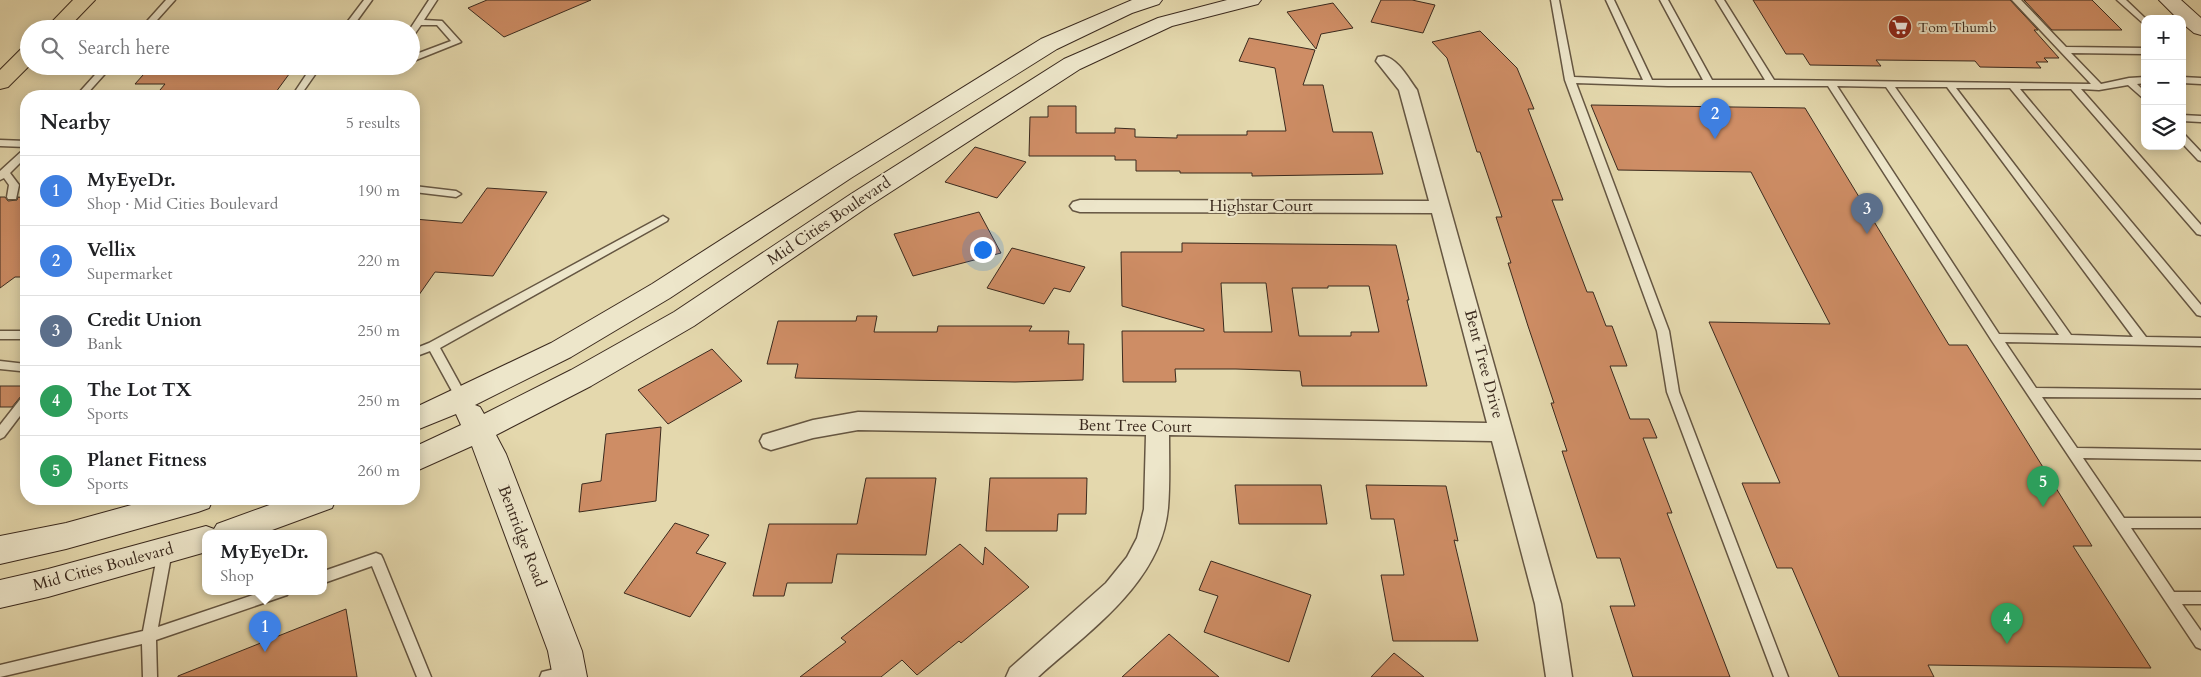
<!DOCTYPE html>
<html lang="en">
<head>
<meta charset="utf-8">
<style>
  :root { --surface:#fff; --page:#f6f6f6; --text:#202124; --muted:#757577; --line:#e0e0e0; --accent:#8f2418 }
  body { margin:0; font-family:Cardo,serif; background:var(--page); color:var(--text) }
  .controls { position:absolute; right:15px; top:15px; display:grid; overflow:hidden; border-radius:10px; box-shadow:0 2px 12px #0003 }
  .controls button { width:45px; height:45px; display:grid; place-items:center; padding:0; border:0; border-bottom:1px solid var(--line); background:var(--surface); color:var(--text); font:25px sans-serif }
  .you { position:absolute; left:982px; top:249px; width:18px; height:18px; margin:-12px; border:4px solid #fff; border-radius:50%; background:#1a73e8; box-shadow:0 0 0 8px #1a73e833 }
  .badge { display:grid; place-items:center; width:32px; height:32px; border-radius:50%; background:var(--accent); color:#fff; font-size:16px; font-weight:700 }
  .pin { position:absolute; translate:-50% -41px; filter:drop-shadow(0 1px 2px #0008) }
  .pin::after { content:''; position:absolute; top:26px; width:18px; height:15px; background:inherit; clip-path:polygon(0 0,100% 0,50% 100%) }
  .popup { position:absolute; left:202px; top:530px; width:125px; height:65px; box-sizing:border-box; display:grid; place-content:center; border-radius:10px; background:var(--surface); filter:drop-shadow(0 1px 4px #0005); font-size:16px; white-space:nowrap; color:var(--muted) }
  .popup b { font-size:19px; color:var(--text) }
  .popup::after { content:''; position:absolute; left:50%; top:100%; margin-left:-10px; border:10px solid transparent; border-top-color:var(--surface) }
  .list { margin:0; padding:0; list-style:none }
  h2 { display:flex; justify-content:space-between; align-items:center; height:65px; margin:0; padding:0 20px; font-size:21px }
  h2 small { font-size:16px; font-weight:400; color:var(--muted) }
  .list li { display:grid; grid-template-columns:32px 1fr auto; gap:15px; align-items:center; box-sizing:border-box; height:70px; padding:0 20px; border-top:1px solid var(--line) }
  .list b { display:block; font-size:19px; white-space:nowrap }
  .list p { margin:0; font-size:16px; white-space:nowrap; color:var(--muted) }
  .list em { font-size:16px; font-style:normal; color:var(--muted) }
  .icon { flex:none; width:28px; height:28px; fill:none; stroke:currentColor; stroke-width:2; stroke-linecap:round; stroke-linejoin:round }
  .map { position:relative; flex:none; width:2201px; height:677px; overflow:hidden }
  .search { position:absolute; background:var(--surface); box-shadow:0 2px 12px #0003; left:20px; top:20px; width:400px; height:55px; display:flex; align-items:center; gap:12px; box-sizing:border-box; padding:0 18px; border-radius:28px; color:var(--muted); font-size:19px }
  .panel { position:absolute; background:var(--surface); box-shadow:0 2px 12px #0003; left:20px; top:90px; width:400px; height:415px; border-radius:20px }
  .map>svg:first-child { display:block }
  .building { fill:#ce8d65; stroke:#3b2a1e; fill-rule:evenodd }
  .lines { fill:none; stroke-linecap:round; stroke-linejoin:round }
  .lane-casing { stroke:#655642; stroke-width:3 }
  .street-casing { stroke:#655642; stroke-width:3 }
  .secondary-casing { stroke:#3b2a1e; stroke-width:2 }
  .primary-casing { stroke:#3b2a1e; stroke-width:2 }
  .lane { fill:#ede6ca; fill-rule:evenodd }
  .street { fill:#ede6ca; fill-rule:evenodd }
  .secondary { fill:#ede6ca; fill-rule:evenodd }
  .primary { fill:#e4d8ad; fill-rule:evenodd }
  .labels { text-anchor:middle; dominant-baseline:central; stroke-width:4; stroke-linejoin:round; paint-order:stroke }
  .far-poi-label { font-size:14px; fill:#3b2a1e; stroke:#ede6ca; text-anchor:start }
  .street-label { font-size:16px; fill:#3b2a1e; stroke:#ede6ca }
</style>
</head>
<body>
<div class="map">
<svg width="2201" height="677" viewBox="0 0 2201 677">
  <rect width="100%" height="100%" fill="#e4d8ad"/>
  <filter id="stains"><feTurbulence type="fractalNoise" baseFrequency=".004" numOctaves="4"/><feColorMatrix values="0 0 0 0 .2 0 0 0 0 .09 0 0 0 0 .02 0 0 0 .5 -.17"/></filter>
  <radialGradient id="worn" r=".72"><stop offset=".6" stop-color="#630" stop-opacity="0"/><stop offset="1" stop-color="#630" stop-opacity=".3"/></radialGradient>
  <g class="building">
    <polygon points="487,0 591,0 504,37 468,8"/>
    <polygon points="1381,0 1412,0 1435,5 1423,33 1371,22"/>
    <polygon points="1753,0 2010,0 2038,30 2034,30 2059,58 2044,58 2048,62 2036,62 2041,68 1980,67 1975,61 1876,60 1881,66 1810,65 1803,54 1786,54"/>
    <polygon points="2024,0 2092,0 2122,30 2052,30"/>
    <polygon points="1333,3 1353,28 1321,34 1316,49 1287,12"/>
    <polygon points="1480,31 1517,68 1534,109 1528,109 1563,200 1552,200 1587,292 1593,292 1606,326 1612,326 1627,366 1610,366 1630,419 1649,419 1657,438 1643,438 1672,513 1667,513 1730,677 1633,677 1610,606 1635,606 1620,558 1597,558 1562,451 1567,451 1551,403 1554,403 1528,326 1508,263 1511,263 1496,217 1502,217 1480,152 1477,152 1447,58 1432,42"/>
    <polygon points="1249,38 1315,50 1303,85 1323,85 1333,132 1372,132 1383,174 1252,176 1252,173 1180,173 1180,171 1136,171 1136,160 1115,160 1115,156 1029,156 1030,117 1048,117 1048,106 1076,106 1076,133 1115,133 1115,128 1135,129 1135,137 1177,138 1177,135 1247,135 1247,131 1286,131 1275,68 1239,61"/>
    <polygon points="151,66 295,66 273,96 155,96 165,84 135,84"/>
    <polygon points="1591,105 1805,108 1949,345 1967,345 2092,546 2073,546 2151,668 1928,665 1934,677 1839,677 1792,568 1777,568 1742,483 1780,483 1709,322 1830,324 1751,172 1618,170"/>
    <polygon points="975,147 1026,162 997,198 945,182"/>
    <polygon points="487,188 547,192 493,276 435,272 414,302 414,219 462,223"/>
    <polygon points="0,197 5,197 8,201 17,200 18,197 26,198 26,277 15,277 0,288"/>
    <polygon points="979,212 1001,253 913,276 894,234"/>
    <path d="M1182 243 1396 245 1409 300H1407L1427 386H1302L1300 371 1236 369H1175L1176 382H1123L1122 331H1204V329L1122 306 1121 252H1182ZM1221 283H1266L1272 332H1224ZM1328 286H1369L1379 332H1351V336H1299L1292 288H1328Z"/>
    <polygon points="1012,248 1085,267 1070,292 1054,288 1044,304 987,288"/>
    <polygon points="857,316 877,316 874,332 937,332 938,326 1032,326 1029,331 1069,331 1068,344 1084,344 1083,380 1015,382 795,378 798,364 767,364 778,321 856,321"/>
    <polygon points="712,349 742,381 668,424 638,390"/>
    <polygon points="0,386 26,386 26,393 21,396 12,407 0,407"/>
    <polygon points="661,427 656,501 579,512 582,484 601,481 606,434"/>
    <polygon points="866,478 936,478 926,555 837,554 832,583 787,583 784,596 753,596 769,524 857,524"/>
    <polygon points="990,478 1087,478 1086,514 1058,514 1057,531 986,531"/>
    <polygon points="1235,485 1321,485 1327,524 1239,524"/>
    <polygon points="1366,485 1446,486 1458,541 1454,540 1478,641 1393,641 1381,575 1404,575 1394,519 1371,519"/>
    <polygon points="675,523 709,535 696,553 726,563 690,617 624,593"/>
    <polygon points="960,544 983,565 985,547 1029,587 961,643 959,641 917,675 902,660 881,677 800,677 846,642 841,638"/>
    <polygon points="1211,561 1311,595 1289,662 1204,632 1218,596 1199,590"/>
    <polygon points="346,609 357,677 178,677 178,676"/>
    <polygon points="1169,634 1191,653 1219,677 1122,677"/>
    <polygon points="1394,653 1424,677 1371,677"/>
  </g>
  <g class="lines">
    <g class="lane-casing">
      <g id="lane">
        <polygon points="166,0 175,0 149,29 140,29"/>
        <polygon points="364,0 372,0 351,29 342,29"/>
        <polygon points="429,0 437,0 424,20 442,21 461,42 411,62 411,56 451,41 437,25 421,25 414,35 411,36 411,29 410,29"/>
        <path d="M1551 0H1559L1574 77 1643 80 1606 0H1614L1652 80H1703L1660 0H1668L1712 80H1765L1716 0H1724L1774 80 2091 84 2012 0H2021L2066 47 2145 48V54L2071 53 2101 84 2129 78 2145 77V83L2137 84 2145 92V100L2128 85 2099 90 2081 89 2201 225V235L2197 234 2071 89H2020L2201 305V316L2197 315 2010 88H1956L2146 337 2201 338V346L2005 342 2036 388 2201 390V398L2042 397 2077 448 2201 450V460L2083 458 2124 518H2201V528H2131L2174 592H2201V604H2182L2201 631V649L2196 647 1992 341 1828 86H1668L1576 83 1669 331 1679 392 1788 677H1774L1667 392 1657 331 1565 80ZM1837 86 1886 87 2059 335 1999 334ZM1895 87H1947L2133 337 2071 335Z"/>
        <polygon points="2117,0 2126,0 2146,19 2145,19 2145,25"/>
        <polygon points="103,66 112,66 85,96 76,96"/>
        <polygon points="312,66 321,66 300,96 292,96"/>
        <polygon points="2182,77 2201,78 2201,84 2182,83"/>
        <polygon points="2182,115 2201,116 2201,122 2182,121"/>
        <polygon points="2182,134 2185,135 2201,152 2201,161 2198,160 2182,143"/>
        <polygon points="0,140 26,141 26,147 0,146"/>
        <polygon points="26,149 26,157 10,173 19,185 16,199 8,199 7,197 9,185 4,178 0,180 0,171 23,150"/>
        <polygon points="414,186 456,191 461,194 456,197 414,192"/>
        <polygon points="663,216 668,219 667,221 440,348 468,399 466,402 458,402 430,351 414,357 414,349 429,343"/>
        <rect x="0" y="331" width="26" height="8"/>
        <polygon points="0,361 26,364 26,374 20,371 0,369"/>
        <polygon points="26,396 26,408 4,437 0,439 0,425 22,397"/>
        <polygon points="165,545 170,547 172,551 158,627 265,591 289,591 287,595 156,640 157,677 143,677 142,644 0,677 0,665 143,631 158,551 160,547"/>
        <polygon points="376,553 381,555 383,559 431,677 417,677 372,566 324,583 324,571"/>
        <polygon points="567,666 572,667 574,672 572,677 540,677 542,672"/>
      </g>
    </g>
    <g class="street-casing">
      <path id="street" d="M1384 56C1399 60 1408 78 1417 90L1561 604 1572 677H1546L1535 604 1492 441 1169 435C1169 459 1170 484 1168 508 1161 583 1089 631 1038 677H1006L1010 668 1106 583 1127 557 1137 538 1144 509 1146 435 858 430 813 438 771 450 763 447 760 441 763 435 813 420 858 412 1487 423 1432 213 1080 212 1073 210 1070 206 1073 202 1080 200 1429 201 1399 90 1376 61 1378 57Z"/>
    </g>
    <g class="secondary-casing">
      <g id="secondary">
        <polygon points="1132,0 1162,0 1159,4 1132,13 1057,49 851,178 670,298 571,357 475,405 480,407 484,414 571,370 674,312 851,194 1064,59 1158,18 1227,0 1261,0 1258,4 1172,26 1080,69 869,206 694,326 591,386 496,435 506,454 582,651 587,677 553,677 548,651 472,446 414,472 414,447 461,425 456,414 414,431 414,408 551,343 652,284 833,168 1041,39"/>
        <polygon points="2159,0 2181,0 2201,18 2201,35 2194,33 2182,23 2182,19 2178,19"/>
        <polygon points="153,499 213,499 209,508 198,512 66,549 0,564 0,536 66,523"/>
        <polygon points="286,499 336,499 332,508 264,533 206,533 206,552 48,597 0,608 0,580 48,569 206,526 214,529 217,524"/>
      </g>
    </g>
    <g class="primary-casing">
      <g id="primary">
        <polygon points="73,0 95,0 67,29 45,29"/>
        <polygon points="29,48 29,66 8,87 0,89 0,70 21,49"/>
      </g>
    </g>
    <use href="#lane" class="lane"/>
    <use href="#street" class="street"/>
    <use href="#secondary" class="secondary"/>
    <use href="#primary" class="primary"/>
  </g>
  <defs>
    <g id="supermarket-disc" transform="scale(1.25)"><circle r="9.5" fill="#8f2418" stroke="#ede6ca"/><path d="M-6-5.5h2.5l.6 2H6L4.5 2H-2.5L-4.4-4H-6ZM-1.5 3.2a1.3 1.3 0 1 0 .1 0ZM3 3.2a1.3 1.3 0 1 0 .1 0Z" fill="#fff"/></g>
  </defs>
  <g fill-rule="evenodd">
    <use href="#supermarket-disc" x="1900" y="27"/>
  </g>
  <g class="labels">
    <g class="far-poi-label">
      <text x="1918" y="27">Tom Thumb</text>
    </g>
    <g class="street-label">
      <text x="1261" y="206">Highstar Court</text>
      <text transform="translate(829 221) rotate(-34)">Mid Cities Boulevard</text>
      <text transform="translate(1484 364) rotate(75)">Bent Tree Drive</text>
      <text transform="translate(1135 426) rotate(1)">Bent Tree Court</text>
      <text transform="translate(522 536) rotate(69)">Bentridge Road</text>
      <text transform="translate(103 567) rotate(-15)">Mid Cities Boulevard</text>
    </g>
  </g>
  <rect width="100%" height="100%" filter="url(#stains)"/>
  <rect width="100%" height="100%" fill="url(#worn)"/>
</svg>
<div class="controls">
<button>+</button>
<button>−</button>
<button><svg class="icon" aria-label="layers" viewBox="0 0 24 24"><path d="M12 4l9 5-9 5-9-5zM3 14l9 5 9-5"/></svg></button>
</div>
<div class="you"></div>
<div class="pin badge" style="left:265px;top:652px;background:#3f7fe0">1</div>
<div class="popup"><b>MyEyeDr.</b>Shop</div>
<div class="pin badge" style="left:1715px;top:139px;background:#3f7fe0">2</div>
<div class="pin badge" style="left:1867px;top:234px;background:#5c6f8a">3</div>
<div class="pin badge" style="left:2007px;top:644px;background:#2e9e5b">4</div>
<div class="pin badge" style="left:2043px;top:507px;background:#2e9e5b">5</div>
<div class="search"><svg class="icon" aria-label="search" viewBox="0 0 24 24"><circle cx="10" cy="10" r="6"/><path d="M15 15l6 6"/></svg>Search here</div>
<section class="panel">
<h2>Nearby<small>5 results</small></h2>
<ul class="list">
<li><span class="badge" style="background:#3f7fe0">1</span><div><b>MyEyeDr.</b><p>Shop · Mid Cities Boulevard</p></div><em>190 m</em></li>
<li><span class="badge" style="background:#3f7fe0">2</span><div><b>Vellix</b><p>Supermarket</p></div><em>220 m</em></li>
<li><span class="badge" style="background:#5c6f8a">3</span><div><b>Credit Union</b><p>Bank</p></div><em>250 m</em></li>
<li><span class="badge" style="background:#2e9e5b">4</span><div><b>The Lot TX</b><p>Sports</p></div><em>250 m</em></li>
<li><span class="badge" style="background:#2e9e5b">5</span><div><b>Planet Fitness</b><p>Sports</p></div><em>260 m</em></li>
</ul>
</section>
</div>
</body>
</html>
